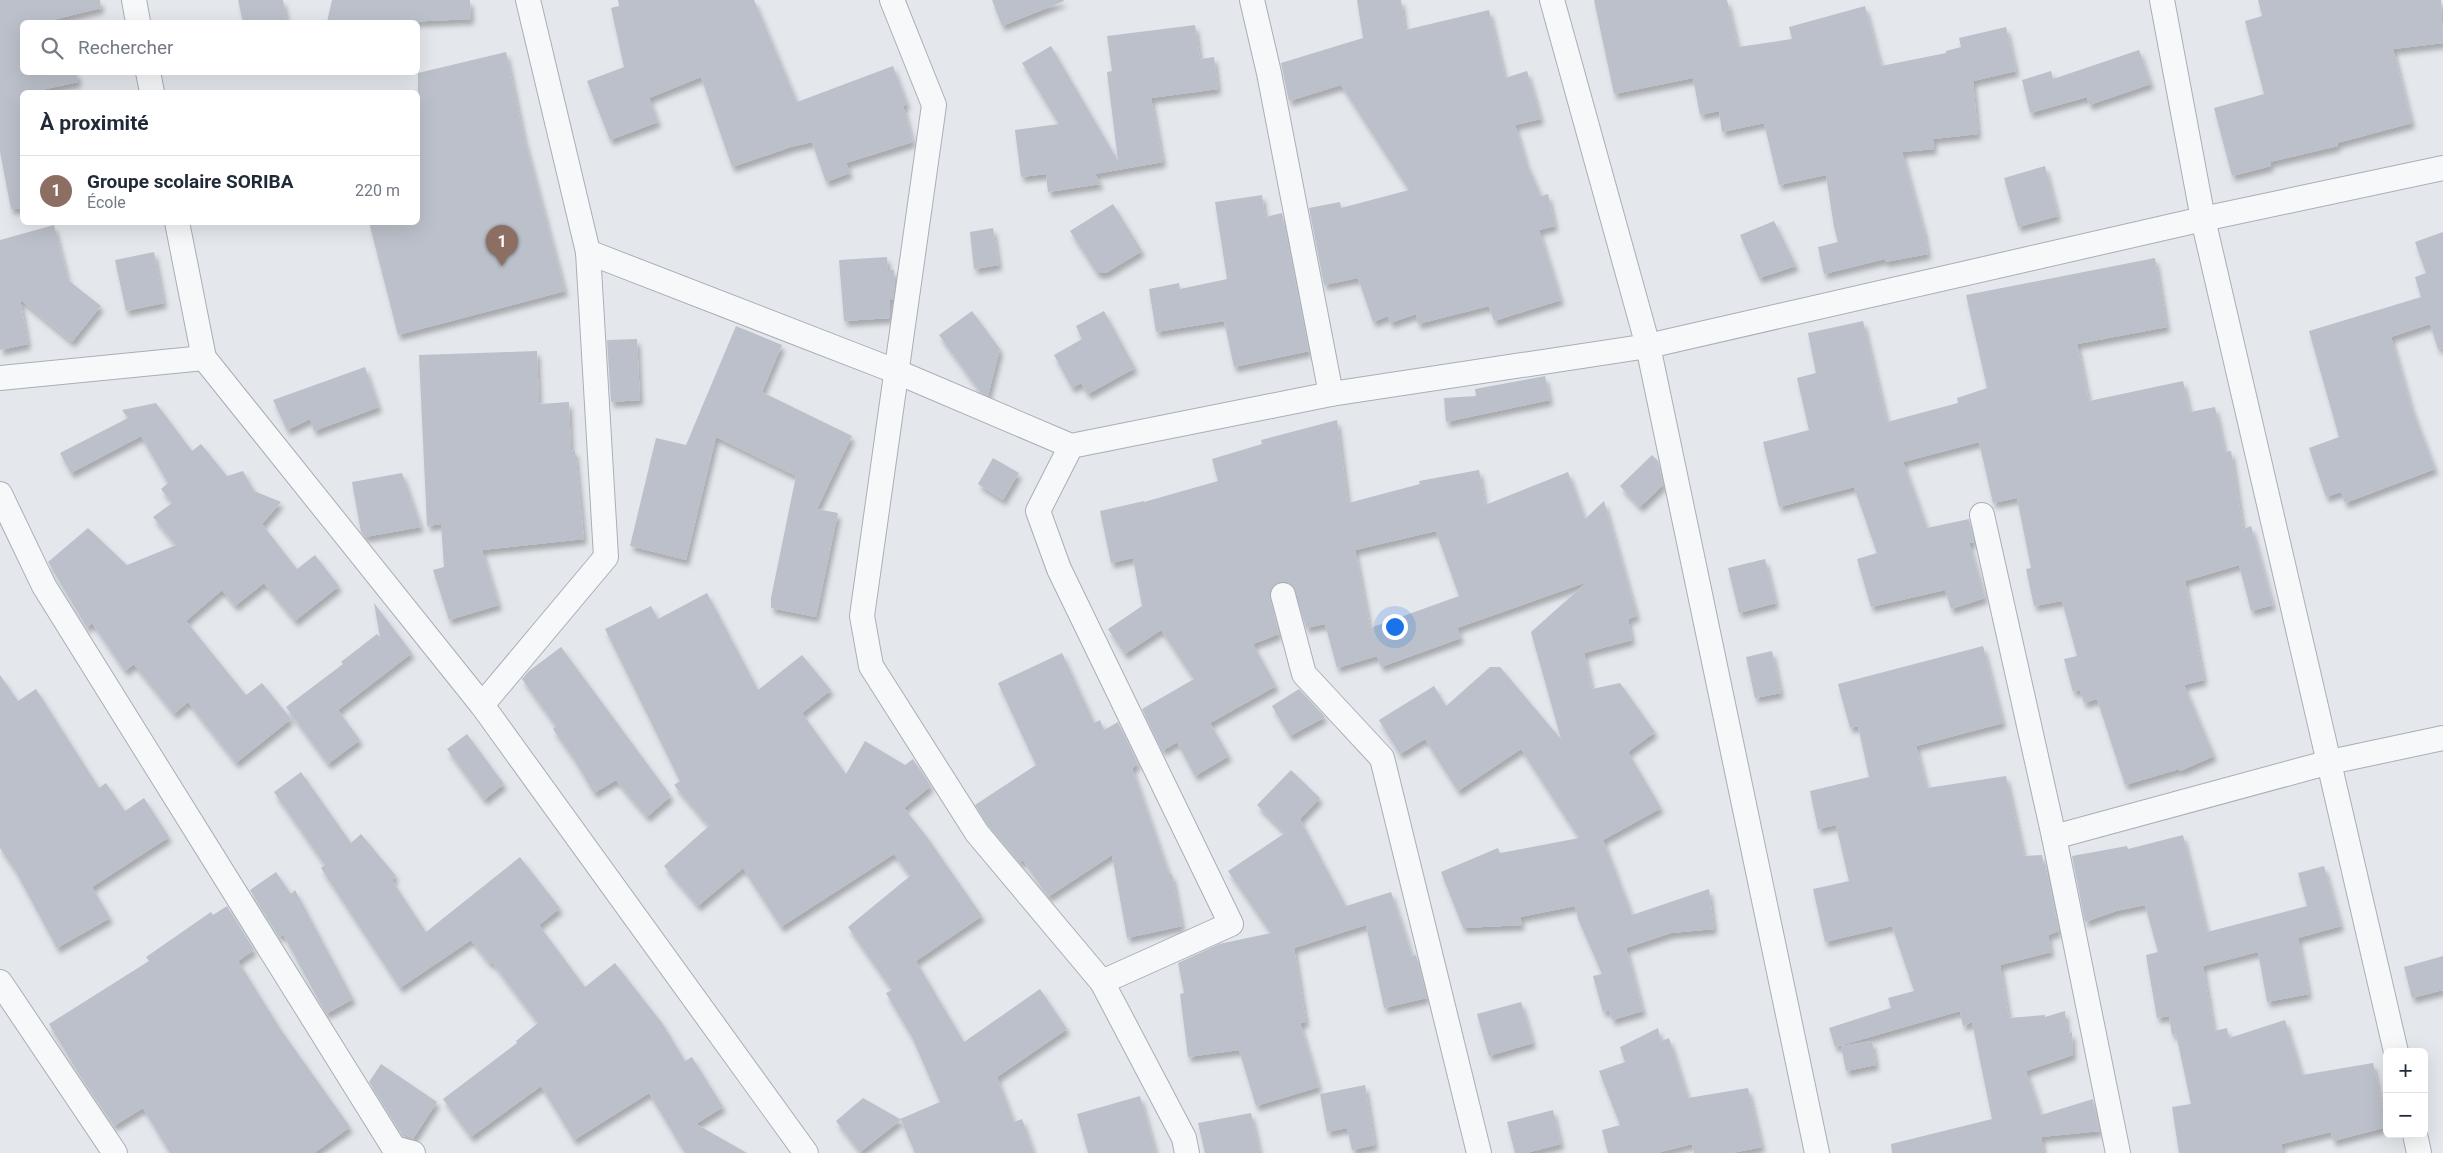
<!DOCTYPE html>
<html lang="fr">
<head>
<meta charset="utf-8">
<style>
  :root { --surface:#fff; --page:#f2f2f3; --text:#1f2937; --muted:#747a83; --line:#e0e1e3; --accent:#d1495b }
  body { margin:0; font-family:Roboto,sans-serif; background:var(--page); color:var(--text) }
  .controls { position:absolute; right:15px; bottom:15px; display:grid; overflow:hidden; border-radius:8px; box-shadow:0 5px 20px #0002 }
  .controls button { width:45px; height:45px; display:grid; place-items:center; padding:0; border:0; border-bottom:1px solid var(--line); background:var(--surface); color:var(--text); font:25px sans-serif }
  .you { position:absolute; left:1394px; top:626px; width:18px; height:18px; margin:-12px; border:4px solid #fff; border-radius:50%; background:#1a73e8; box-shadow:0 0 0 8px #1a73e833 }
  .badge { display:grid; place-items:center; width:32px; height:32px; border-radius:50%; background:var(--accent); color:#fff; font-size:16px; font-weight:700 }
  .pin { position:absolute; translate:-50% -41px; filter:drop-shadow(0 1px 2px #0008) }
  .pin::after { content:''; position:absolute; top:26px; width:18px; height:15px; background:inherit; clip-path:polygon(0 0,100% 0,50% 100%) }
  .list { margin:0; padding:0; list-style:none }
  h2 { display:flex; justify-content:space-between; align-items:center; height:65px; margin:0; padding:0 20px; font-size:21px }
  h2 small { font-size:16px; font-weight:400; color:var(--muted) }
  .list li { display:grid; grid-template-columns:32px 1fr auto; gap:15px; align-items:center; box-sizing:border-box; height:70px; padding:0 20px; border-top:1px solid var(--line) }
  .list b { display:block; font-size:19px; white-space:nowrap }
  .list p { margin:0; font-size:16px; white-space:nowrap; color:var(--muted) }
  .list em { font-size:16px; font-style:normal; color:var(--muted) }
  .icon { flex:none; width:28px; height:28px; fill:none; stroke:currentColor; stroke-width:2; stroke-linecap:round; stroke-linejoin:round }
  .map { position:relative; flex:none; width:2443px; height:1153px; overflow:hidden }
  .search { position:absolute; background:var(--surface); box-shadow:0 5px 20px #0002; left:20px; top:20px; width:400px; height:55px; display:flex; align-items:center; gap:12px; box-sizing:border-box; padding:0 18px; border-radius:8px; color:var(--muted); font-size:19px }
  .panel { position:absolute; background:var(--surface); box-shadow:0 5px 20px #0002; left:20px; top:90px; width:400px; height:135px; border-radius:8px }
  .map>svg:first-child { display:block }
  .building { fill:#bbc0ca; fill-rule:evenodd; filter:url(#shadow) }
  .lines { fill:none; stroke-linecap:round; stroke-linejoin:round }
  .minor-casing { stroke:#a9aeb7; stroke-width:26 }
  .minor { stroke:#f7f8fa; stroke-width:24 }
</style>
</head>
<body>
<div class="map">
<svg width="2443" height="1153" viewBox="0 0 2443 1153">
  <defs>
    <filter id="shadow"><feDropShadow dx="3" dy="5.5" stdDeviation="2.5" flood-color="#0004"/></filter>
  </defs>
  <rect width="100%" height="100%" fill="#e4e7ec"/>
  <g class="building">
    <polygon points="0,0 100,0 101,8 45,22 22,22 22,72 77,72 78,82 32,92 22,92 22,208 11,209 0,152"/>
    <polygon points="238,0 283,0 287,22 243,22"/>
    <polygon points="332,0 470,0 471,19 406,22 327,22"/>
    <polygon points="618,0 754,0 797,102 893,66 907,104 903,106 913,142 846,163 850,173 826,182 812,142 791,147 732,167 701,77 649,98 658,122 610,140 587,81 624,67 611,8 619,6"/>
    <polygon points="992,0 1063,0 1064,1 1002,26"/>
    <polygon points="1357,0 1401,0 1405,30 1489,10 1505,78 1527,71 1541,119 1515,125 1526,162 1541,196 1548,194 1555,226 1539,230 1561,300 1494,321 1489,306 1418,324 1416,314 1390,323 1388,316 1373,322 1358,278 1324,285 1309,208 1340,202 1341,208 1409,190 1341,85 1289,101 1287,92 1281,63 1363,38"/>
    <polygon points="1594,0 1727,0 1738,47 1792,39 1789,27 1865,6 1881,66 1946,53 1946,51 1961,47 1959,38 2006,27 2016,71 1973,81 1978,134 1933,139 1934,149 1902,152 1924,231 1928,254 1885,262 1885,259 1824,274 1818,247 1838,242 1834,227 1826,175 1779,185 1764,123 1722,132 1719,111 1700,115 1693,78 1614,94"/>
    <polygon points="2258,0 2441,0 2443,43 2393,49 2412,123 2337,143 2338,146 2270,162 2271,166 2232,176 2214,108 2264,94 2245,21 2262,16"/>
    <polygon points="1195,25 1200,59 1214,57 1218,89 1151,98 1163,162 1095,174 1101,184 1048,192 1046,174 1021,177 1015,130 1059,124 1022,63 1051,46 1118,161 1107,72 1112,71 1107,36"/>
    <polygon points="2139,50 2151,84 2089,105 2087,97 2030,113 2022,80 2051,71 2053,79"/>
    <polygon points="506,52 524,138 565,291 398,335 369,222 418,222 418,73"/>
    <polygon points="2045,166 2058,216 2018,227 2004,178"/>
    <polygon points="1262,195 1265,217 1282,213 1309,351 1234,367 1224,321 1156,332 1149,289 1179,283 1180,289 1227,279 1215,202"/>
    <polygon points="1113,204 1142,251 1106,273 1097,273 1070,231"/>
    <polygon points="1774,221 1796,266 1759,278 1740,235"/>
    <polygon points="54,225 68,280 101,306 72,342 20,299 28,344 0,350 0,240"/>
    <polygon points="993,228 999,265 974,269 970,232"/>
    <polygon points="2443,232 2443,348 2438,349 2430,324 2391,337 2412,409 2435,469 2345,503 2341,492 2326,497 2309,448 2339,437 2309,331 2421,297 2415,277 2426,273 2415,242"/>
    <polygon points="154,252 164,303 126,311 115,260"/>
    <polygon points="887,257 888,270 894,270 895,283 893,300 890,300 890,318 844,321 839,260"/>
    <polygon points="2155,258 2167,327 2077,344 2089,401 2183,381 2190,412 2215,407 2225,452 2231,451 2243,529 2251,526 2273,605 2251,611 2239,565 2185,581 2204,680 2184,685 2214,756 2180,771 2179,769 2125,785 2097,699 2084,703 2080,690 2073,692 2064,659 2077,656 2062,601 2034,606 2026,569 2031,568 2017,498 1993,503 1979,442 1903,462 1927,528 1969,519 1974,542 1969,543 1985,598 1951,609 1945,590 1871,607 1857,559 1877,553 1854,487 1779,507 1763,442 1809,430 1797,378 1816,373 1808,333 1863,321 1887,422 1958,403 1957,398 1987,388 1966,295"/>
    <polygon points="972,311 1000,349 988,396 981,393 939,335"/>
    <polygon points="1104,311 1135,368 1088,394 1081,383 1072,388 1054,355 1082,339 1076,326"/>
    <polygon points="736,326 782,345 762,392 852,436 817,509 838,513 816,617 771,608 771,598 796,476 716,437 686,560 630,546 656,438 686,445"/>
    <polygon points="637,339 640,400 611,402 607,340"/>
    <polygon points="537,351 539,404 569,402 571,451 575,450 584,539 482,550 499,605 449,620 433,570 444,567 441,524 427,526 419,355"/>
    <polygon points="365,367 379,407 314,431 310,419 287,430 273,400"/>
    <polygon points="1545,376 1550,400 1446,422 1444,398 1476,396 1475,389"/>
    <polygon points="156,403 192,451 201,444 227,476 243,471 254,491 281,502 262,524 297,569 315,555 339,586 295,621 264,583 235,606 222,590 186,621 246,695 262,683 291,719 236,763 188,702 174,714 134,664 125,671 92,623 87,628 48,562 88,528 127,565 176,545 153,517 172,503 161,489 168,483 141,436 71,473 60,453 128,418 122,410"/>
    <path d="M1337 420 1348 503 1420 484 1419 481 1479 470 1485 505 1568 472 1585 519 1604 501 1637 616 1628 619 1632 640 1584 653 1592 689 1620 683 1655 732 1628 752 1661 808 1603 840 1632 915 1709 889 1714 929 1671 933 1626 948 1643 1011 1612 1020 1609 1010 1603 1012 1593 976 1602 974 1578 919 1575 906 1520 917 1522 925 1463 928 1441 872 1498 848 1500 853 1579 838 1521 749 1458 791 1425 739 1400 754 1379 720 1434 686 1446 706 1490 667H1500L1561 739 1531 632 1587 582 1457 628 1461 638 1381 667 1377 656 1337 668 1325 624 1306 628 1293 586 1287 582H1279L1270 591V598L1279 634 1253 644 1276 686 1210 723 1229 756 1195 776 1177 742 1162 751 1142 709 1194 679 1161 630 1125 654 1108 629 1142 606 1133 558 1111 563 1100 511 1144 501V502L1218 481 1212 459 1262 444 1261 440ZM1436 531 1459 596 1370 628 1355 550Z"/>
    <polygon points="1652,455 1658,461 1663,485 1640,507 1620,486"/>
    <polygon points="993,458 1019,473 1003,500 978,484"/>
    <polygon points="402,473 421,527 365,537 361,532 352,482"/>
    <polygon points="1765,559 1776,603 1739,613 1728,568"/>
    <polygon points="707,593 758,690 802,655 831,690 802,713 846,774 865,741 905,765 913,759 931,786 904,808 927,837 982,916 916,961 964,1042 1040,989 1067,1029 997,1077 1014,1122 1022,1119 1034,1153 915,1153 901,1120 860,1152 836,1121 863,1098 900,1119 940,1102 912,1037 886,993 892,990 848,927 910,876 894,854 781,927 743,868 698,906 664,866 709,826 674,785 680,781 605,629 651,606 658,619"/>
    <polygon points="374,603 412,653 338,710 360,740 328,764 286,707 343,664 341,662 377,634 380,637"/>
    <polygon points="1983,646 2003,723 1916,746 1927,788 2006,776 2024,856 2042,855 2043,863 2045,862 2059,931 2048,935 2051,952 2000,965 2009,1018 2045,1015 2045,1017 2065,1011 2067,1034 2072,1032 2073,1055 2026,1071 2041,1115 2093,1099 2100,1131 2041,1137 2044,1153 1892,1153 1891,1144 1992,1119 1972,1022 1963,1026 1960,1011 1835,1047 1829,1028 1891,1008 1888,998 1914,991 1892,926 1825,942 1813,889 1849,881 1836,825 1818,829 1810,791 1869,777 1858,726 1850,728 1838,684"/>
    <polygon points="561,647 671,796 647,817 616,780 594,793 574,759 553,729 556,726 522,679 529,671"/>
    <polygon points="1772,651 1781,693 1755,698 1746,657"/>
    <polygon points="1062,653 1094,723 1100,720 1104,730 1118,722 1138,764 1132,768 1169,874 1172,874 1182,926 1127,938 1112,855 1048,897 1023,860 1020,863 988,825 975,805 1036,765 998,683"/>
    <polygon points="0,675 18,701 36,689 99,788 106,783 125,811 144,798 169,837 92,887 110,918 57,948 15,870 0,848"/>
    <polygon points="1299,689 1325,717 1290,736 1272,706"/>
    <polygon points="467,734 504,784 484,800 447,749"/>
    <polygon points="1291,770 1320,798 1300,819 1346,906 1391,892 1412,956 1416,955 1427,998 1384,1008 1366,925 1294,948 1306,1022 1300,1023 1319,1087 1256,1106 1239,1050 1188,1057 1180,994 1184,993 1178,963 1219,944 1271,933 1228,871 1285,833 1257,805"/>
    <polygon points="301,772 351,843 361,834 396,876 392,880 426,932 520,857 560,908 539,925 585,987 615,963 662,1023 685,1061 692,1057 723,1107 696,1124 747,1153 685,1153 649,1093 574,1140 541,1086 471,1137 443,1099 517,1043 516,1041 538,1023 492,962 490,964 471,940 400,988 321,868 325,865 274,792"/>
    <polygon points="2183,835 2207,932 2307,906 2298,873 2324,866 2341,926 2298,938 2309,994 2267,1002 2258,952 2203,966 2214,1031 2227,1028 2229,1038 2285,1020 2302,1075 2373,1063 2387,1127 2333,1141 2331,1132 2281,1144 2283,1153 2179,1153 2172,1107 2191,1104 2176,1034 2172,1035 2169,1016 2157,1018 2146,955 2158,952 2145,905 2116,911 2085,922 2072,856 2127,846 2128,849"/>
    <polygon points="276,872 291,894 295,890 353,999 326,1014 283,934 279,937 250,890"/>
    <polygon points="227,906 254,950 238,961 281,1030 350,1127 314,1153 170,1153 143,1108 114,1126 80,1076 49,1024 149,961 146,957 211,912 213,915"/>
    <polygon points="2443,956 2443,990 2412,998 2404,967"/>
    <polygon points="1521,1002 1533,1043 1489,1056 1477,1014"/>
    <polygon points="1658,1028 1661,1041 1669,1038 1688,1098 1748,1088 1762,1147 1732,1153 1694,1153 1692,1144 1657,1153 1608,1153 1602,1130 1620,1125 1599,1071 1625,1062 1620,1047"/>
    <polygon points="1872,1041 1876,1065 1846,1071 1841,1046"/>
    <polygon points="381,1064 437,1102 413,1139 399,1130 369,1082"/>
    <polygon points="1365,1085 1375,1145 1352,1150 1347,1128 1327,1132 1320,1094"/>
    <polygon points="1140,1096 1156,1153 1088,1153 1077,1114"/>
    <polygon points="1553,1110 1561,1144 1526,1153 1515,1153 1507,1122"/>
    <polygon points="1251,1113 1260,1153 1205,1153 1198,1123"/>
  </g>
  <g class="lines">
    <g class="minor-casing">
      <g id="minor">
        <polyline points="134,0 138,22"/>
        <polyline points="892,0 934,105 862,616 871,666 977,833 1102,982 1184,1138 1187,1153"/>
        <polyline points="1252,0 1269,73 1331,394"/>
        <polyline points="1552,0 1648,346 1817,1153"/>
        <polyline points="2162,0 2203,219 2396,1052"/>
        <polyline points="148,72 152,92"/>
        <polyline points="177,222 204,358 482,705 806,1153"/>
        <polyline points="588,252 895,371 1071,446 1331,394 1648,346 2203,219 2443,168"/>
        <polyline points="0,378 204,358"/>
        <polyline points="1071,446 1038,511 1059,569 1231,924 1102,982"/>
        <polyline points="0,494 44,586 394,1148 413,1153"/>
        <polyline points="1982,515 2054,837 2118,1153"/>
        <polyline points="1283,595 1304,674 1382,758 1479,1153"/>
        <polyline points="482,705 606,557 588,252 528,0"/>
        <polyline points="2054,837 2330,762 2443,738"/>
        <polyline points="0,982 115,1153"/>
        <polyline points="2415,1134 2419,1153"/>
      </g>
    </g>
    <use href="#minor" class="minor"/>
  </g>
</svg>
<div class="controls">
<button>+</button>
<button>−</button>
</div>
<div class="you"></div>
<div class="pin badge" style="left:502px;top:266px;background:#8d6e63">1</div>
<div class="search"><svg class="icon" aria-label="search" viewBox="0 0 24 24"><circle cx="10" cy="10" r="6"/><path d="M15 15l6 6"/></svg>Rechercher</div>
<section class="panel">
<h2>À proximité<small></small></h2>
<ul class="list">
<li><span class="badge" style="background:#8d6e63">1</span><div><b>Groupe scolaire SORIBA</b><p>École</p></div><em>220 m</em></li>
</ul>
</section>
</div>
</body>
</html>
